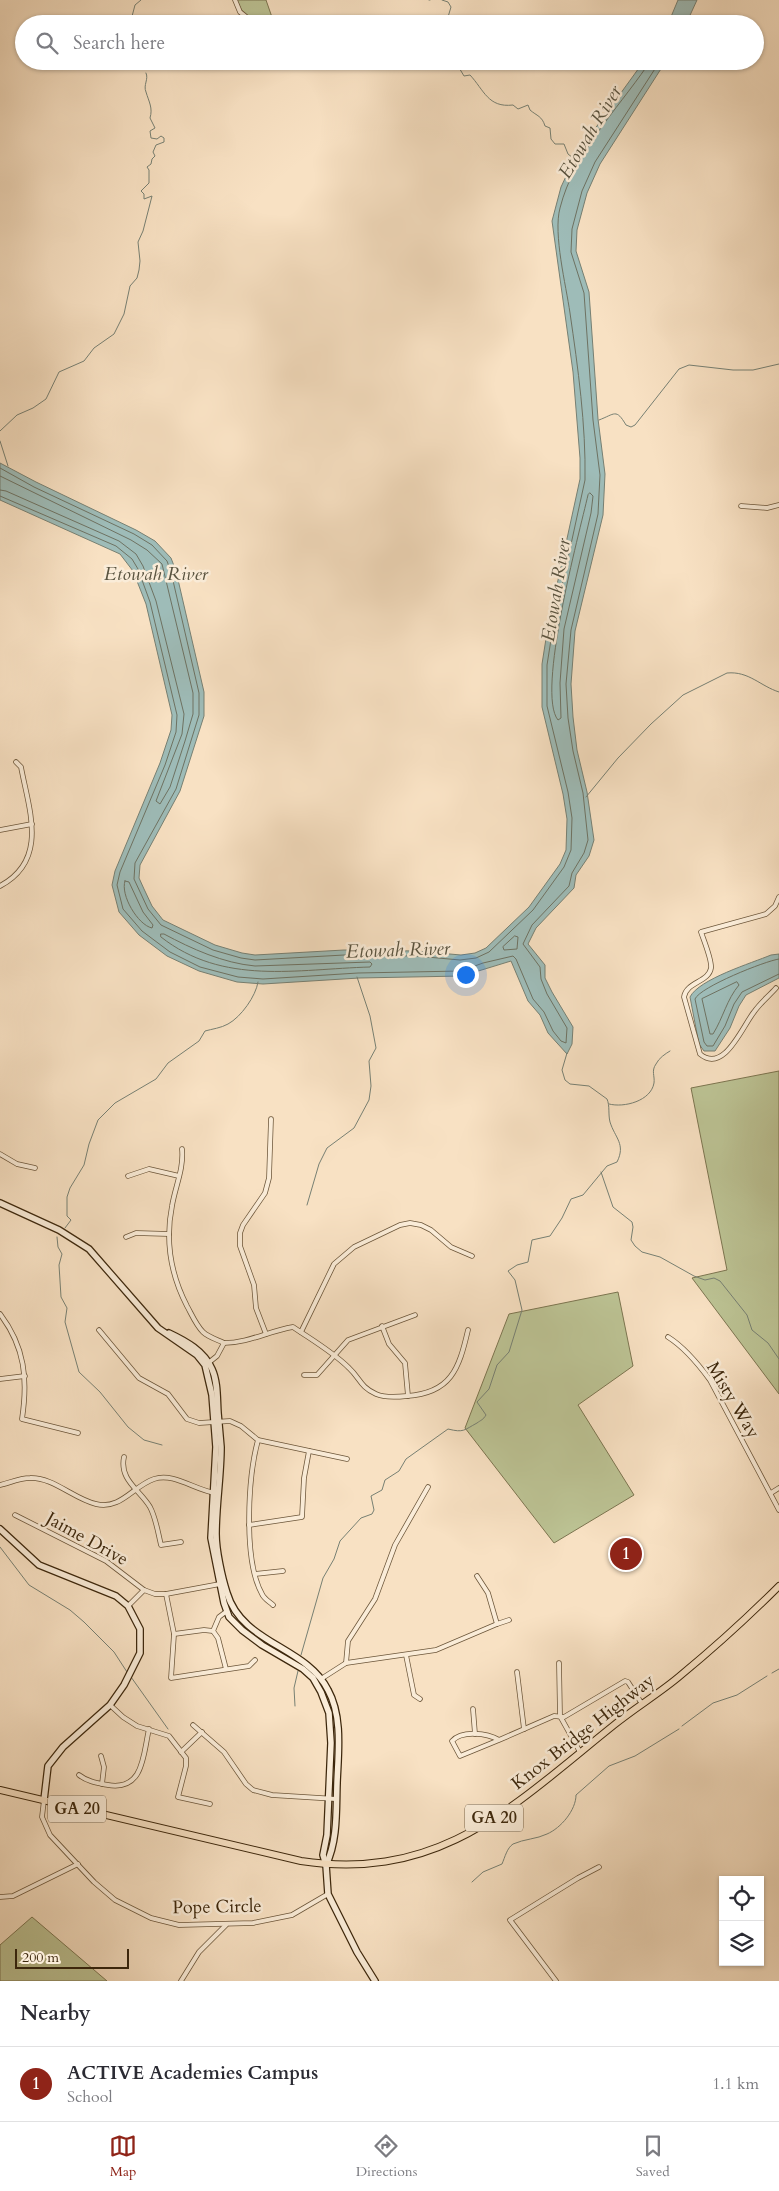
<!DOCTYPE html>
<html lang="en">
<head>
<meta charset="utf-8">
<style>
  :root { --surface:#fff; --page:#f2f2f3; --text:#2b2b33; --muted:#7c7c81; --line:#e1e1e2; --accent:#8f2418 }
  body { margin:0; font-family:Cardo,serif; background:var(--page); color:var(--text) }
  .controls { position:absolute; right:15px; bottom:15px; display:grid; overflow:hidden; border-radius:0px; box-shadow:0 1px 4px #0004 }
  .controls button { width:45px; height:45px; display:grid; place-items:center; padding:0; border:0; border-bottom:1px solid var(--line); background:var(--surface); color:var(--text); font:25px sans-serif }
  .scale { position:absolute; left:15px; bottom:12px; width:114px; box-sizing:border-box; padding-left:5px; border:2px solid #3d270c; border-top:0; font-size:14px; line-height:18px; white-space:nowrap; color:#3d270c; -webkit-text-stroke:4px #faecd8; paint-order:stroke }
  .you { position:absolute; left:465px; top:974px; width:18px; height:18px; margin:-12px; border:4px solid #fff; border-radius:50%; background:#1a73e8; box-shadow:0 0 0 8px #1a73e833 }
  .badge { display:grid; place-items:center; width:32px; height:32px; border-radius:50%; background:var(--accent); color:#fff; font-size:16px; font-weight:700 }
  .pin { position:absolute; translate:-50% -50%; border:2px solid #fff; box-shadow:0 1px 5px #0006 }
  .list { margin:0; padding:0; list-style:none }
  h2 { display:flex; justify-content:space-between; align-items:center; height:65px; margin:0; padding:0 20px; font-size:21px }
  h2 small { font-size:16px; font-weight:400; color:var(--muted) }
  .list li { display:grid; grid-template-columns:32px 1fr auto; gap:15px; align-items:center; box-sizing:border-box; height:75px; padding:0 20px; border-top:1px solid var(--line) }
  .list b { display:block; font-size:19px; white-space:nowrap }
  .list p { margin:0; font-size:16px; white-space:nowrap; color:var(--muted) }
  .list em { font-size:16px; font-style:normal; color:var(--muted) }
  .icon { flex:none; width:28px; height:28px; fill:none; stroke:currentColor; stroke-width:2; stroke-linecap:round; stroke-linejoin:round }
  .map { position:relative; flex:none; width:779px; height:1981px; overflow:hidden }
  .search { position:absolute; background:var(--surface); box-shadow:0 1px 4px #0004; left:15px; right:15px; top:15px; height:55px; display:flex; align-items:center; gap:12px; box-sizing:border-box; padding:0 18px; border-radius:28px; color:var(--muted); font-size:19px }
  .sheet { height:140px; background:var(--surface) }
  nav { display:flex; justify-content:space-around; align-items:center; box-sizing:border-box; height:70px; border-top:1px solid var(--line); background:var(--surface); font-size:14px; color:var(--muted) }
  nav a { display:grid; justify-items:center; gap:2px }
  nav .on { color:var(--accent) }
  .map>svg:first-child { display:block }
  .green { fill:#bcc394; stroke:#7c7550 }
  .water { fill:#9ebcb8; stroke:#778073 }
  .lines { fill:none; stroke-linecap:round; stroke-linejoin:round }
  .shore { stroke:#6e7262; stroke-width:1 }
  .stream { stroke:#778073; stroke-width:1 }
  .street-casing { stroke:#6c563a; stroke-width:5.5 }
  .secondary-casing { stroke:#3d270c; stroke-width:8 }
  .primary-casing { stroke:#3d270c; stroke-width:8 }
  .street { stroke:#faecd8; stroke-width:4 }
  .secondary { stroke:#faecd8; stroke-width:5.5 }
  .primary { stroke:#f8e1c3; stroke-width:6 }
  .labels { text-anchor:middle; dominant-baseline:central; stroke-width:5; stroke-linejoin:round; paint-order:stroke }
  .shield { fill:#faecd8; stroke:#766249; stroke-width:1 }
  .shield-label { font-size:16px; font-weight:bold; fill:#3d270c }
  .street-label { font-size:18px; fill:#3d270c; stroke:#faecd8 }
  .water-label { font-size:19px; font-style:italic; fill:#5a5440; stroke:#faecd8 }
</style>
</head>
<body>
<div class="map">
<svg width="779" height="1981" viewBox="0 0 779 1981">
  <rect width="100%" height="100%" fill="#f8e1c3"/>
  <filter id="stains"><feTurbulence type="fractalNoise" baseFrequency=".004" numOctaves="4"/><feColorMatrix values="0 0 0 0 .2 0 0 0 0 .09 0 0 0 0 .02 0 0 0 .5 -.17"/></filter>
  <radialGradient id="worn" r=".72"><stop offset=".6" stop-color="#630" stop-opacity="0"/><stop offset="1" stop-color="#630" stop-opacity=".3"/></radialGradient>
  <g class="green">
    <path d="M237 0H266L274 23C257 25 242 17 237 0Z"/>
    <polygon points="779,1071 779,1394 692,1278 727,1270 691,1088"/>
    <polygon points="618,1292 633,1366 578,1405 634,1495 554,1543 465,1428 509,1314"/>
    <polygon points="32,1917 107,1981 0,1981 0,1945"/>
  </g>
  <g class="water">
    <polygon points="678,0 697,0 686,24 668,24"/>
    <polygon points="644,61 666,61 600,164 587,193 577,230 576,251 589,292 598,419 605,474 603,515 575,631 571,684 573,717 577,750 587,792 594,840 589,856 576,875 574,888 536,928 528,944 545,965 545,978 552,992 573,1027 572,1044 567,1054 548,1033 540,1015 528,1001 511,961 462,976 359,978 263,984 237,982 199,971 167,956 139,935 119,912 112,885 115,871 160,763 171,730 172,715 146,604 133,571 120,554 0,500 0,463 36,482 136,530 155,541 171,558 176,571 204,692 204,716 180,791 140,865 139,878 144,889 152,906 163,920 215,945 242,953 255,955 344,950 416,951 461,955 475,953 486,948 529,907 560,864 566,850 567,819 563,794 542,707 542,664 548,626 580,479 580,458 573,372 552,221 561,187 576,155"/>
    <path d="M779 954V978L746 995 739 1006 730 1028 715 1051H704L699 1044 690 997C699 979 752 963 771 955Z"/>
  </g>
  <g class="lines">
    <g class="shore">
      <path d="M0 468 34 487 134 534 152 545 167 561 171 572 199 693V715L176 789 135 863 134 879 148 909 161 925 213 950 241 958 255 960 344 955 416 956 460 960 476 958 489 952 533 910 564 867 571 850 572 818 568 792 547 706V665L553 627 585 480C586 425 578 368 570 313 566 285 553 234 560 208 574 153 616 111 647 66L648 61"/>
      <polyline points="0,476 131,540 147,550 162,564 193,693 193,714 185,741 170,787 160,804 156,801 182,734 184,714 156,601 143,566 136,554 119,541 6,491 0,490"/>
      <path d="M590 493 593 496 591 513 564 629 560 683 561 718 558 720C536 693 579 534 588 495Z"/>
      <polyline points="0,496 116,546 132,559 138,569 150,602 177,715 176,732 165,765 120,872 117,885 123,909 142,931 170,952 200,967 238,977 263,979 358,973 461,971 483,963 513,956 516,959 533,999 544,1012 553,1031 561,1041 566,1043 567,1028 547,994 541,979 540,967 523,944 532,925 569,886 572,873 584,853 588,840 583,793 573,751 568,718 566,684 571,630 598,514 600,475 593,420 584,293 571,252 572,229 582,191 595,162 660,61"/>
      <path d="M125 881 129 882 143 912 153 925 152 928C138 925 120 895 125 881Z"/>
      <path d="M161 934H164C192 949 223 963 255 966L370 962 372 964 370 967C297 969 223 986 161 937Z"/>
      <polygon points="515,936 518,937 517,949 504,950 503,947"/>
      <path d="M779 959C765 961 700 987 695 999L704 1042 707 1046H713L725 1026 734 1004 742 992 779 974"/>
      <path d="M737 982 739 985C727 999 723 1018 713 1034H710L702 999Z"/>
    </g>
    <g class="stream">
      <polyline points="429,0 430,0"/>
      <polyline points="442,0 448,2 451,7 448,17 454,24"/>
      <polyline points="130,24 135,5 141,0"/>
      <polyline points="135,61 144,69"/>
      <path d="M455 61 464 76 470 75C484 90 488 108 513 105L518 109 528 105 530 110C537 116 542 116 545 126L550 128 551 139 555 144H564L568 154 573 158"/>
      <path d="M599 420C615 414 616 408 626 425L631 427 635 425 679 369 689 365 733 370H753L779 364"/>
      <path d="M0 431 17 415 33 408 46 399 59 372 84 361 94 348 114 334 124 314 130 286 137 278 139 270 140 261 138 242 143 231 152 196 144 199V194L141 191 149 183V170L147 167 151 164 152 159 155 156 153 152 156 145 164 142V138L161 136 157 139 151 138 150 131 155 128 150 118C153 108 149 102 146 92 143 85 149 79 146 73"/>
      <polyline points="0,441 8,466"/>
      <path d="M586 797 618 758 651 724 683 695 727 673C749 671 760 686 779 692"/>
      <path d="M609 1104C624 1108 651 1101 654 1083 655 1076 651 1071 656 1064 659 1058 665 1054 670 1051"/>
      <polyline points="601,1172 613,1207 632,1222 633,1227 631,1240 635,1246 642,1252 660,1257 694,1276 705,1280 714,1278 720,1281 747,1315 752,1330 768,1343 779,1359"/>
      <polyline points="307,1205 319,1164 327,1148 354,1128 369,1100 371,1086 369,1061 376,1048 370,1016 357,977"/>
      <path d="M65 1228 71 1220 67 1216V1197L70 1188 84 1165 89 1144 98 1120 115 1103 156 1079 168 1063 199 1041 205 1031C212 1029 221 1028 228 1024 241 1017 256 996 258 982"/>
      <polyline points="57,1237 58,1247 62,1254 59,1265 61,1297 67,1308 65,1322 79,1372 100,1392 128,1427 144,1440 162,1445"/>
      <polyline points="0,1547 29,1585 70,1610 84,1622 114,1652 127,1672"/>
      <path d="M301 1655 323 1578 334 1559 340 1541 361 1518 372 1514 374 1510 371 1496 382 1490 385 1480 399 1471 406 1459 448 1429C464 1433 464 1430 477 1423 481 1420 483 1420 486 1415L477 1402 489 1389 497 1365 509 1352 522 1310 515 1280 508 1271 517 1265 528 1262 532 1240 550 1236 562 1218 571 1199 583 1195 607 1166 617 1162C626 1144 615 1138 610 1122 608 1114 610 1106 607 1099L589 1086 570 1084 565 1080 562 1070 567 1053"/>
      <polyline points="772,1673 779,1669"/>
      <polyline points="131,1677 168,1729"/>
      <polyline points="295,1706 294,1688 298,1671"/>
      <polyline points="682,1726 713,1703 737,1695 767,1676"/>
      <path d="M472 1882 483 1872 502 1864C505 1857 507 1848 513 1844 524 1839 537 1839 547 1834 561 1828 576 1810 576 1795L609 1766 635 1756 679 1729"/>
    </g>
    <g class="street-casing">
      <g id="street">
        <polyline points="235,0 240,12 255,24"/>
        <polyline points="741,506 767,508 779,505"/>
        <polyline points="0,830 32,824"/>
        <path d="M0 886C49 860 29 810 21 767L16 762"/>
        <path d="M776 988C769 996 760 1003 754 1012 742 1027 724 1074 700 1054L684 997C686 982 709 982 711 968 712 960 704 941 701 932L766 914 775 906 779 897"/>
        <path d="M182 1149C184 1169 175 1187 172 1206 165 1241 171 1275 187 1306 192 1315 196 1325 203 1332 208 1337 218 1340 224 1343"/>
        <polyline points="0,1154 17,1164 35,1168"/>
        <polyline points="128,1176 149,1169 179,1176"/>
        <polyline points="126,1237 136,1233 169,1234"/>
        <path d="M0 1314C25 1347 28 1379 22 1419L78 1433"/>
        <polyline points="382,1326 389,1344 405,1363 408,1396"/>
        <polyline points="99,1330 139,1378 168,1394 187,1419 199,1423 230,1421 241,1426 258,1440 347,1459"/>
        <polyline points="301,1332 334,1264 354,1247 400,1225 410,1223 421,1225 431,1230 451,1247 472,1256"/>
        <polyline points="266,1334 256,1308 254,1285 240,1246 240,1233 243,1225 265,1193 269,1178 271,1119"/>
        <path d="M668 1337C684 1347 699 1365 710 1380L779 1510"/>
        <path d="M207 1364 217 1356 224 1343C248 1343 269 1331 293 1327 312 1340 333 1352 349 1368 360 1378 360 1387 376 1394 385 1398 398 1397 407 1396 451 1393 459 1369 468 1330"/>
        <polyline points="304,1375 317,1375 348,1340 415,1315"/>
        <polyline points="0,1379 25,1376"/>
        <path d="M258 1440C248 1477 243 1560 262 1594 264 1599 270 1602 273 1605"/>
        <path d="M124 1457C119 1480 140 1490 150 1507 156 1518 158 1533 161 1545L181 1542"/>
        <path d="M0 1485C9 1483 20 1478 30 1478 53 1477 74 1499 96 1504 121 1510 133 1486 154 1479 174 1472 196 1491 216 1493"/>
        <polyline points="771,1493 779,1488"/>
        <polyline points="15,1515 106,1561 144,1590 155,1594 166,1594 220,1584"/>
        <polyline points="249,1525 302,1517 304,1478 309,1451"/>
        <polyline points="255,1574 283,1571"/>
        <polyline points="166,1594 174,1634 171,1678 249,1666 255,1660"/>
        <polyline points="128,1606 144,1590"/>
        <polyline points="497,1624 509,1620"/>
        <polyline points="213,1631 219,1617 227,1611"/>
        <polyline points="174,1634 204,1630 213,1631 218,1638 226,1669"/>
        <polyline points="406,1655 414,1695 420,1699"/>
        <polyline points="346,1663 436,1650 497,1624 488,1593 477,1576"/>
        <polyline points="559,1663 560,1716 580,1752"/>
        <polyline points="517,1672 524,1729"/>
        <polyline points="321,1679 346,1663 348,1641 375,1599 395,1545 428,1487"/>
        <polyline points="110,1705 123,1717 137,1726 169,1736 186,1758 186,1766 178,1797 210,1804"/>
        <polyline points="473,1709 475,1734"/>
        <polyline points="193,1725 224,1752 246,1784 253,1790 272,1795 336,1799"/>
        <path d="M499 1740 460 1756 452 1741C462 1730 487 1733 499 1740L554 1716 564 1717 625 1681 628 1682 642 1704"/>
        <polyline points="181,1752 202,1732"/>
        <polyline points="101,1756 104,1767 102,1784"/>
        <path d="M79 1775C88 1782 97 1783 108 1785 144 1791 143 1755 149 1729"/>
        <polyline points="44,1800 42,1817 50,1835 94,1882 115,1900 151,1918 179,1925 253,1923 292,1915 328,1894"/>
        <polyline points="0,1897 13,1896 78,1864"/>
        <polyline points="181,1981 199,1952 226,1925"/>
        <polyline points="556,1981 510,1920 578,1878 599,1867"/>
      </g>
    </g>
    <g class="secondary-casing">
      <g id="secondary">
        <polyline points="0,1203 59,1230 89,1249 158,1328 197,1355 205,1365 212,1395 216,1447 211,1538 224,1603 229,1617 242,1630 262,1645 303,1669 313,1678 321,1692 329,1713 331,1743 327,1835 323,1855 326,1865 328,1894 357,1952 375,1981"/>
        <path d="M169 1333C186 1341 204 1351 212 1369 218 1382 217 1399 218 1413 219 1425 220 1436 221 1447 221 1476 216 1505 216 1534 216 1550 222 1578 227 1593 242 1644 306 1646 328 1690 343 1717 338 1754 337 1783 336 1810 338 1840 326 1865"/>
        <polyline points="0,1529 39,1565 116,1596 128,1606 140,1629 140,1653 124,1685 110,1705 63,1747 48,1766 44,1800"/>
      </g>
    </g>
    <g class="primary-casing">
      <path id="primary" d="M0 1790 301 1861C441 1882 514 1805 614 1725 636 1707 660 1693 681 1675 715 1647 748 1617 779 1586"/>
    </g>
    <use href="#street" class="street"/>
    <use href="#secondary" class="secondary"/>
    <use href="#primary" class="primary"/>
  </g>
  <g class="labels">
    <g class="shield">
      <rect x="48" y="1795.5" width="58" height="27" rx="4"/>
      <rect x="465" y="1804.5" width="58" height="27" rx="4"/>
    </g>
    <g class="shield-label">
      <text x="77" y="1809">GA 20</text>
      <text x="494" y="1818">GA 20</text>
    </g>
    <g class="street-label">
      <text transform="translate(733 1400) rotate(59)">Misty Way</text>
      <text transform="translate(87 1539) rotate(29)">Jaime Drive</text>
      <text transform="translate(583 1732) rotate(-38)">Knox Bridge Highway</text>
      <text transform="translate(217 1907) rotate(-1)">Pope Circle</text>
    </g>
    <g class="water-label">
      <text transform="translate(590 132) rotate(-59)">Etowah River</text>
      <text x="156" y="574">Etowah River</text>
      <text transform="translate(556 590) rotate(-81)">Etowah River</text>
      <text transform="translate(398 950) rotate(-2)">Etowah River</text>
    </g>
  </g>
  <rect width="100%" height="100%" filter="url(#stains)"/>
  <rect width="100%" height="100%" fill="url(#worn)"/>
</svg>
<div class="controls">
<button><svg class="icon" aria-label="locate" viewBox="0 0 24 24"><circle cx="12" cy="12" r="6"/><path d="M12 2v4M12 18v4M2 12h4M18 12h4"/></svg></button>
<button><svg class="icon" aria-label="layers" viewBox="0 0 24 24"><path d="M12 4l9 5-9 5-9-5zM3 14l9 5 9-5"/></svg></button>
</div>
<div class="scale">200 m</div>
<div class="you"></div>
<div class="pin badge" style="left:626px;top:1554px">1</div>
<div class="search"><svg class="icon" aria-label="search" viewBox="0 0 24 24"><circle cx="10" cy="10" r="6"/><path d="M15 15l6 6"/></svg>Search here</div>
</div>
<section class="sheet">
<h2>Nearby<small></small></h2>
<ul class="list">
<li><span class="badge">1</span><div><b>ACTIVE Academies Campus</b><p>School</p></div><em>1.1 km</em></li>
</ul>
</section>
<nav>
<a class="on"><svg class="icon" aria-label="map" viewBox="0 0 24 24"><path d="M3 6l6-2 6 2 6-2v14l-6 2-6-2-6 2zM9 4v14M15 6v14"/></svg>Map</a>
<a><svg class="icon" aria-label="directions" viewBox="0 0 24 24"><path d="M12 3l9 9-9 9-9-9zM9 14v-3h6M13 9l2 2-2 2"/></svg>Directions</a>
<a><svg class="icon" aria-label="saved" viewBox="0 0 24 24"><path d="M7 4h10v16l-5-4-5 4z"/></svg>Saved</a>
</nav>
</body>
</html>
